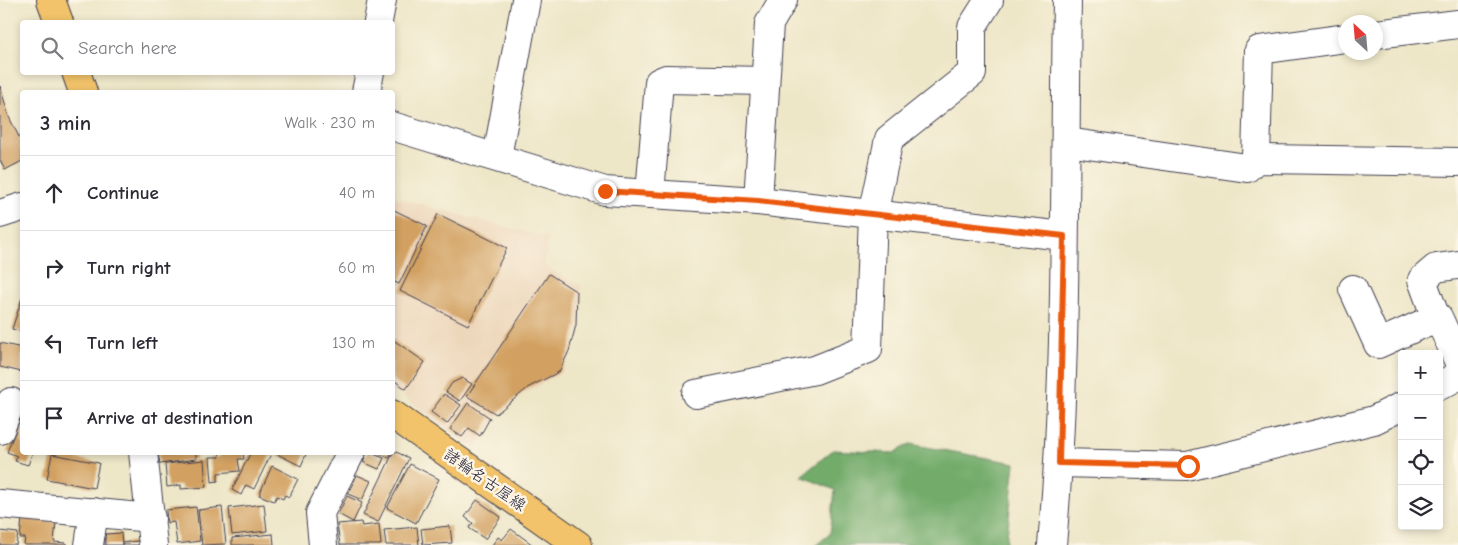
<!DOCTYPE html>
<html lang="en">
<head>
<meta charset="utf-8">
<style>
  :root { --surface:#fff; --page:#f2f2f3; --text:#2b2b33; --muted:#7c7c81; --line:#e1e1e2 }
  body { margin:0; font-family:"Comic Neue","Klee One",sans-serif; background:var(--page); color:var(--text) }
  .controls { position:absolute; right:15px; bottom:15px; display:grid; overflow:hidden; border-radius:5px; box-shadow:0 2px 8px #0003 }
  .controls button { width:45px; height:45px; display:grid; place-items:center; padding:0; border:0; border-bottom:1px solid var(--line); background:var(--surface); color:var(--text); font:25px sans-serif }
  .compass { position:absolute; left:1338px; top:15px; width:45px; height:45px; border-radius:50%; background:var(--surface); box-shadow:0 2px 8px #0003; rotate:334deg }
  .stop { position:absolute; width:15px; height:15px; margin:-11px; border:4px solid #ea580c; border-radius:50%; background:#fff }
  .stop.end { background:#ea580c; border-color:#fff; box-shadow:0 1px 5px #0008 }
  .list { margin:0; padding:0; list-style:none }
  h2 { display:flex; justify-content:space-between; align-items:center; height:65px; margin:0; padding:0 20px; font-size:21px }
  h2 small { font-size:16px; font-weight:400; color:var(--muted) }
  .list li { display:grid; grid-template-columns:32px 1fr auto; gap:15px; align-items:center; box-sizing:border-box; height:75px; padding:0 20px; border-top:1px solid var(--line) }
  .list b { display:block; font-size:19px; white-space:nowrap }
  .list em { font-size:16px; font-style:normal; color:var(--muted) }
  .icon { flex:none; width:28px; height:28px; fill:none; stroke:currentColor; stroke-width:2; stroke-linecap:round; stroke-linejoin:round }
  .map { position:relative; flex:none; width:1458px; height:545px; overflow:hidden }
  .search { position:absolute; background:var(--surface); box-shadow:0 2px 8px #0003; left:20px; top:20px; width:375px; height:55px; display:flex; align-items:center; gap:12px; box-sizing:border-box; padding:0 18px; border-radius:5px; color:var(--muted); font-size:19px }
  .panel { position:absolute; background:var(--surface); box-shadow:0 2px 8px #0003; left:20px; top:90px; width:375px; height:365px; border-radius:5px }
  .map>svg:first-child { display:block }
  .built { fill:#edd7bb }
  .forest { fill:#72ab6a; stroke:#4a6652 }
  .building { fill:#d2a060 }
  .lines { fill:none; stroke-linecap:round; stroke-linejoin:round }
  .minor-casing { stroke:#403f50; stroke-width:30 }
  .major-casing { stroke:#403f50; stroke-width:30 }
  .minor { stroke:#fff; stroke-width:28 }
  .major { stroke:#f2c36a; stroke-width:28 }
  .route { stroke:#ea580c; stroke-width:6 }
  .labels { text-anchor:middle; dominant-baseline:central; stroke-width:5; stroke-linejoin:round; paint-order:stroke }
  .street-label { font-size:16px; fill:#22223b; stroke:#fcf5e5 }
</style>
</head>
<body>
<div class="map">
<svg width="1458" height="545" viewBox="0 0 1458 545">
  <rect width="100%" height="100%" fill="#fcf5e5"/>
  <filter id="ink" filterUnits="userSpaceOnUse"><feTurbulence type="fractalNoise" baseFrequency=".02" numOctaves="2"/><feDisplacementMap in="SourceGraphic" scale="10" xChannelSelector="R" yChannelSelector="G"/><feConvolveMatrix kernelMatrix="1 2 1 2 8 2 1 2 1" color-interpolation-filters="sRGB"/></filter>
  <filter id="wash" filterUnits="userSpaceOnUse"><feTurbulence type="fractalNoise" baseFrequency=".0096" numOctaves="4" result="noise"/><feDisplacementMap in="SourceGraphic" scale="20" xChannelSelector="R" yChannelSelector="G"/><feGaussianBlur stdDeviation="1.12" result="paint"/><feColorMatrix in="noise" values="0 0 0 0 0 0 0 0 0 0 0 0 0 0 0 0 0 1.4 0 .05"/><feComposite in="paint" operator="in"/></filter>
  <g filter="url(#wash)">
    <rect width="100%" height="100%" fill="#ede6c7"/>
    <polygon class="built" points="393,197 548,238 545,266 581,286 579,324 571,353 561,373 523,394 497,417 475,449 393,389"/>
    <polygon class="forest" points="910,444 1015,463 1006,545 816,545 830,534 835,490 801,476 833,450 894,453"/>
    <g id="blocks">
      <g class="building">
        <polygon points="0,86 9,117 22,143 22,161 5,170 0,160"/>
        <polygon points="392,209 427,226 399,284 392,281"/>
        <polygon points="438,214 507,248 468,325 400,291"/>
        <polygon points="549,274 577,292 576,325 569,351 559,372 529,387 496,414 467,396"/>
        <polygon points="22,298 22,332 12,329"/>
        <polygon points="392,339 425,362 406,389 392,379"/>
        <polygon points="0,343 22,348 22,372 0,367"/>
        <polygon points="462,378 472,384 460,401 446,392 452,383"/>
        <polygon points="444,394 461,405 447,424 431,412"/>
        <polygon points="468,403 490,418 480,436 469,428 462,437 450,429"/>
        <polygon points="20,419 22,420 22,452 33,452 28,465 15,461 17,456 7,452"/>
        <polygon points="394,451 409,458 378,522 363,515"/>
        <polygon points="164,452 196,452 196,459 160,464 158,453"/>
        <polygon points="219,452 243,452 244,459 238,459 240,471 218,473 218,481 212,482 210,457 220,457"/>
        <polygon points="251,452 271,454 254,489 246,485 241,495 232,490"/>
        <polygon points="273,452 307,452 301,466"/>
        <polygon points="367,452 384,458 379,469 363,462"/>
        <polygon points="377,452 392,452 389,458"/>
        <polygon points="52,454 99,463 94,488 47,479"/>
        <polygon points="204,460 206,487 181,489 181,485 167,487 165,464"/>
        <polygon points="410,464 439,479 416,523 387,508"/>
        <polygon points="272,466 298,479 289,497 285,495 283,499 277,496 274,501 259,495"/>
        <polygon points="357,475 371,481 362,500 348,494"/>
        <polygon points="347,496 362,503 353,522 338,514"/>
        <polygon points="477,500 501,517 485,539 469,528 473,523 465,517"/>
        <polygon points="264,504 267,531 232,535 229,508"/>
        <polygon points="196,507 200,541 177,544 174,522 167,523 166,510"/>
        <polygon points="222,507 226,544 202,545 198,510"/>
        <polygon points="22,518 56,522 54,542 66,543 66,545 24,545 25,538 20,538"/>
        <polygon points="361,522 362,526 379,524 381,545 340,545 337,524"/>
        <polygon points="450,526 452,543 423,545 421,529"/>
        <polygon points="417,527 419,545 386,545 384,530"/>
        <polygon points="511,529 533,545 492,545 498,537 502,540"/>
        <polygon points="0,531 18,533 16,545 0,545"/>
        <polygon points="121,533 122,545 105,545 105,534"/>
        <polygon points="273,534 274,545 232,545 232,538"/>
        <polygon points="138,541 139,545 123,545 122,543"/>
      </g>
    </g>
  </g>
  <g filter="url(#ink)">
    <use href="#blocks" fill-opacity="0" stroke="#403f50" stroke-width="1"/>
    <g class="lines">
      <g class="minor-casing">
        <g id="minor">
          <polyline points="378,22 382,0"/>
          <polyline points="1376,34 1458,24"/>
          <polyline points="366,92 370,72"/>
          <polyline points="392,126 605,191 758,201 1064,236"/>
          <polyline points="1067,142 1247,168 1256,159 1458,162"/>
          <polyline points="497,157 526,0"/>
          <polyline points="1256,159 1259,50 1346,38"/>
          <polyline points="650,194 659,82 666,79 765,81"/>
          <polyline points="758,201 769,24 783,0"/>
          <polyline points="0,214 22,207"/>
          <polyline points="1353,289 1378,344 1438,317 1458,360"/>
          <polyline points="1436,318 1422,280 1436,268 1458,265"/>
          <polyline points="1439,386 1458,376"/>
          <polyline points="696,394 815,370 868,349 873,215 889,139 972,73 972,27 989,0"/>
          <polyline points="0,430 11,402"/>
          <polyline points="143,452 153,545"/>
          <polyline points="1059,463 1187,466 1374,420 1402,406"/>
          <polyline points="0,504 151,518"/>
          <polyline points="89,545 94,512"/>
          <polyline points="323,545 320,513 351,452"/>
          <path d="M1052 545C1068 364 1064 182 1067 0"/>
        </g>
      </g>
      <g class="major-casing">
        <g id="major">
          <polyline points="51,0 59,22"/>
          <polyline points="76,72 83,92"/>
          <polyline points="392,414 578,545"/>
        </g>
      </g>
      <use href="#minor" class="minor"/>
      <use href="#major" class="major"/>
    </g>
  </g>
  <g class="lines" filter="url(#ink)">
    <polyline class="route" points="605,191 758,201 1064,236 1059,463 1188,466"/>
  </g>
  <g class="labels">
    <g class="street-label">
      <text transform="translate(485 480) rotate(35)">諸輪名古屋線</text>
    </g>
  </g>
</svg>
<div class="controls">
<button>+</button>
<button>−</button>
<button><svg class="icon" aria-label="locate" viewBox="0 0 24 24"><circle cx="12" cy="12" r="6"/><path d="M12 2v4M12 18v4M2 12h4M18 12h4"/></svg></button>
<button><svg class="icon" aria-label="layers" viewBox="0 0 24 24"><path d="M12 4l9 5-9 5-9-5zM3 14l9 5 9-5"/></svg></button>
</div>
<svg class="compass" viewBox="-18 -18 36 36"><path d="M0-13l5 13h-10z" fill="#e53935"/><path d="M0 13l5-13h-10z" fill="#7c7c81"/></svg>
<div class="stop" style="left:1188px;top:466px"></div>
<div class="stop end" style="left:605px;top:191px"></div>
<div class="search"><svg class="icon" aria-label="search" viewBox="0 0 24 24"><circle cx="10" cy="10" r="6"/><path d="M15 15l6 6"/></svg>Search here</div>
<section class="panel">
<h2>3 min<small>Walk · 230 m</small></h2>
<ul class="list">
<li><svg class="icon" aria-label="ahead" viewBox="0 0 24 24"><path d="M12 20V5M6 11l6-6 6 6"/></svg><div><b>Continue</b></div><em>40 m</em></li>
<li><svg class="icon" aria-label="right" viewBox="0 0 24 24"><path d="M7 20v-9h11M14 6l5 5-5 5"/></svg><div><b>Turn right</b></div><em>60 m</em></li>
<li><svg class="icon" aria-label="left" viewBox="0 0 24 24"><path d="M17 20v-9H6M10 6l-5 5 5 5"/></svg><div><b>Turn left</b></div><em>130 m</em></li>
<li><svg class="icon" aria-label="arrive" viewBox="0 0 24 24"><path d="M6 21V4h12l-3 4 3 4H6"/></svg><div><b>Arrive at destination</b></div></li>
</ul>
</section>
</div>
</body>
</html>
